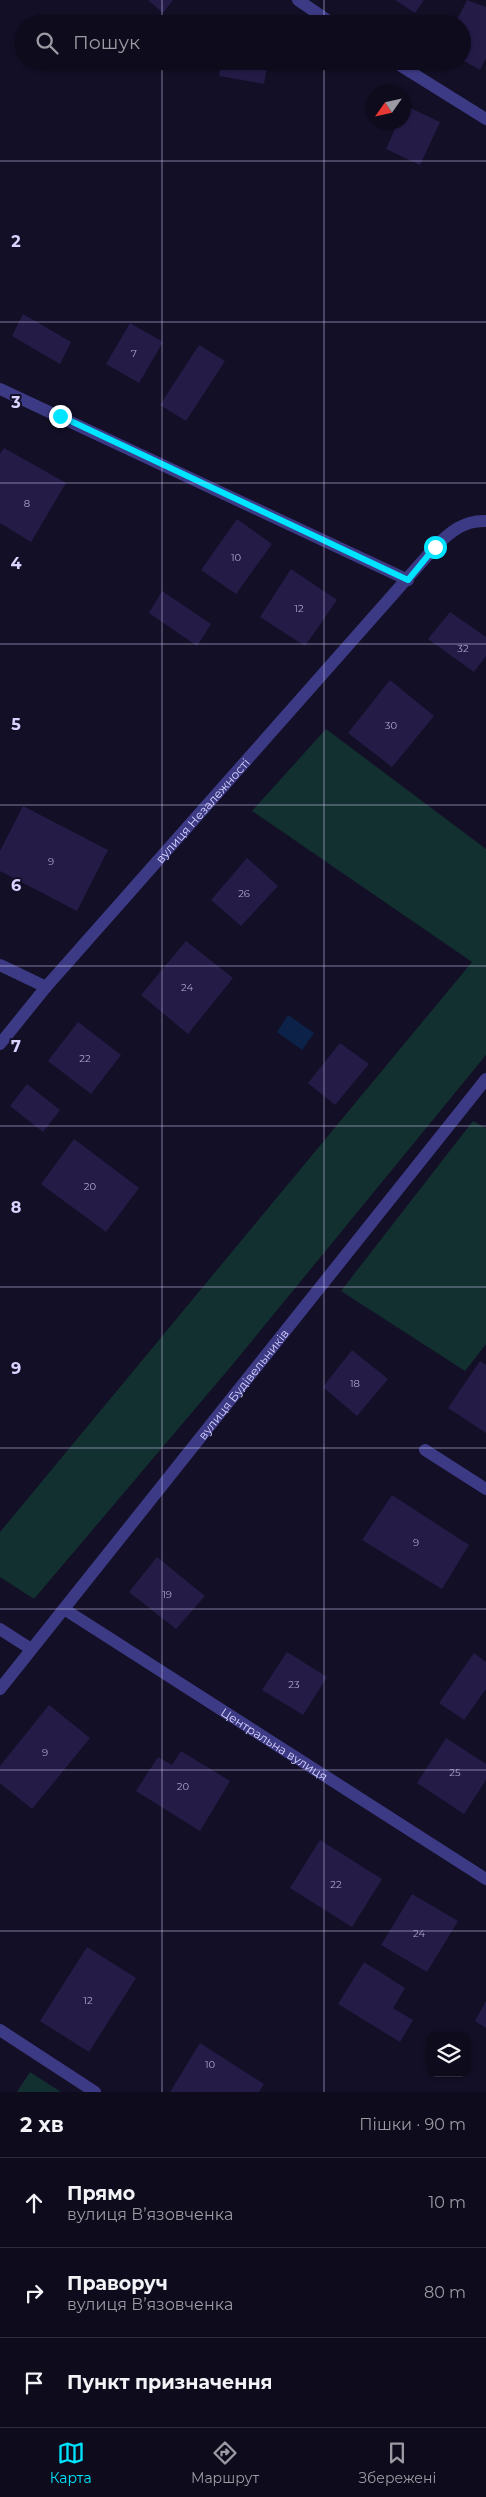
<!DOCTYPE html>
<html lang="uk">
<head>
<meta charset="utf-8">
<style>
  :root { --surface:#0e0b1c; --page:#171425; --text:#f1f3f6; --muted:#9b9ba3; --line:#2e2b3b; --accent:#00e5ff }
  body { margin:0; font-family:Montserrat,sans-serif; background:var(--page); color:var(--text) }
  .controls { position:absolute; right:15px; bottom:15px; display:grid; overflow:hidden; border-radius:10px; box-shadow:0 1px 4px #0004 }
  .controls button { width:45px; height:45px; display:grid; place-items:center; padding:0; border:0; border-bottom:1px solid var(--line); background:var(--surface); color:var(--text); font:25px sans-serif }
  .compass { position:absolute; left:366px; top:85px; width:45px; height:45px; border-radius:50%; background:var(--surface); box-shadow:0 1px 4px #0004; rotate:236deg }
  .stop { position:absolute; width:15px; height:15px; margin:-11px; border:4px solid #00e5ff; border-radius:50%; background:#fff }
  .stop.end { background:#00e5ff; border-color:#fff; box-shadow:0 1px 5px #0008 }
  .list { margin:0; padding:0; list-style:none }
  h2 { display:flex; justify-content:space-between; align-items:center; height:65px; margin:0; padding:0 20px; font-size:21px }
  h2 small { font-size:16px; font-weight:400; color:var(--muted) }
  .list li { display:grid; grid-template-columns:32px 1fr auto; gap:15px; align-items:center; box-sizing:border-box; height:90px; padding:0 20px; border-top:1px solid var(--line) }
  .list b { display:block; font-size:19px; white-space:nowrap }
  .list p { margin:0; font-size:16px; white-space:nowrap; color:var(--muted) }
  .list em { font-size:16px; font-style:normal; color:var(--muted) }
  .icon { flex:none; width:28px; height:28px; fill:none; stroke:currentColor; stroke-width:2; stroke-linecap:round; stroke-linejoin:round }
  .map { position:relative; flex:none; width:486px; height:2092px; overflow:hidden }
  .search { position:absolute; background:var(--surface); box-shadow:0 1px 4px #0004; left:15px; right:15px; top:15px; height:55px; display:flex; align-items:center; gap:12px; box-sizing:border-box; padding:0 18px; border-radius:28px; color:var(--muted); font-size:19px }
  .sheet { height:335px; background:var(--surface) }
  nav { display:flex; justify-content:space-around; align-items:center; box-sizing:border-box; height:70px; border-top:1px solid var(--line); background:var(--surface); font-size:14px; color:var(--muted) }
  nav a { display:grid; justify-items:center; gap:2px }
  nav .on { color:var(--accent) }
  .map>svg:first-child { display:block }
  .green { fill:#12302f }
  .water { fill:#0c2248 }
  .building { fill:#241b47 }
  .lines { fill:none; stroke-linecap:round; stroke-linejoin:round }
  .minor { stroke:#3d3a85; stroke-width:12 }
  .route { stroke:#00e5ff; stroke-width:6 }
  .grid { fill:none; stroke:#d9d4ff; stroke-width:1; stroke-opacity:0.55 }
  .labels { text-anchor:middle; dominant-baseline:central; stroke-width:4; stroke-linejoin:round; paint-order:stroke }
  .number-label { font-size:10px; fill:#aca6d1 }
  .street-label { font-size:12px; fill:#d9d4ff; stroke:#130f26 }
  .grid-label { font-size:16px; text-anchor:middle; font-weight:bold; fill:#d9d4ff; stroke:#130f26; stroke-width:4; stroke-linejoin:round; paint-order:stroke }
</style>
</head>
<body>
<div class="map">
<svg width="486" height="2092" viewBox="0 0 486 2092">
  <rect width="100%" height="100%" fill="#130f26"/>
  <g class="green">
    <polygon points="326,729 486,849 486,1055 233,1364 34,1599 0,1577 0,1532 472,962 252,811"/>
    <polygon points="473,1121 486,1128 486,1344 465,1371 341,1291"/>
    <polygon points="30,2072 61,2092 17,2092"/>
  </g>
  <polygon class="water" points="288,1015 314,1033 302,1050 277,1032"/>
  <g class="building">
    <polygon points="148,0 173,0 163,13"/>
    <polygon points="395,0 424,0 415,13"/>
    <polygon points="467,0 486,7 486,58 480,70 462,60 462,24 455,24"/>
    <polygon points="221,61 268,61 264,84 219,76"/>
    <polygon points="406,106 440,122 420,165 386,149 398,122 404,122"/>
    <polygon points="23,314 71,342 60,364 12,336"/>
    <polygon points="130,323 163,342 139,383 106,364"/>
    <polygon points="199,345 225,361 186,421 160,405"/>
    <polygon points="4,448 66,483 31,542 0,523 0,454"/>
    <polygon points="237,519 272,544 236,594 201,570"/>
    <polygon points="291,569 337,600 305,646 260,617"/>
    <polygon points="162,591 211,624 197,646 149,613"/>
    <polygon points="450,612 486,637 486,656 474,672 428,639"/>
    <polygon points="390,680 434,716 392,767 348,733"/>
    <polygon points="23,806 108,850 77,911 0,871 0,851"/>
    <polygon points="247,858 278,886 241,926 211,900"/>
    <polygon points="186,941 233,978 188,1034 141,995"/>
    <polygon points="78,1022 121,1055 91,1094 48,1061"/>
    <polygon points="340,1043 369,1064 335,1105 308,1083"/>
    <polygon points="27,1084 60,1110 43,1132 10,1106"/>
    <polygon points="74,1139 139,1188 106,1232 41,1184"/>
    <polygon points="352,1350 388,1379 357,1416 323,1387"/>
    <polygon points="480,1361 486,1365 486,1433 448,1408"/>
    <polygon points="392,1495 469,1545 442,1589 362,1540"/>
    <polygon points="157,1557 205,1596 176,1629 129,1592"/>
    <polygon points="287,1652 327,1677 303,1715 262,1690"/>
    <polygon points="474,1653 486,1662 486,1689 464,1720 439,1703"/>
    <polygon points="49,1705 90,1738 32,1809 0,1783 0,1766"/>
    <polygon points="446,1738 486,1764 486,1780 464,1814 417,1783"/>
    <polygon points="181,1751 230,1781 200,1831 136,1791 158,1757 172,1765"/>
    <polygon points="320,1840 382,1879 352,1927 290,1888"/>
    <polygon points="412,1894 458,1921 427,1972 381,1945"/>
    <polygon points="87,1947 136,1978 89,2052 40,2021"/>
    <polygon points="364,1962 405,1988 393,2008 413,2020 400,2042 338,2004"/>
    <polygon points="486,2001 486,2028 475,2021"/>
    <polygon points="200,2043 264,2084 259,2092 170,2092"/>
  </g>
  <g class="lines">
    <g class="minor">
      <polyline points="298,0 333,24"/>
      <polyline points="393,61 486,119"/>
      <polyline points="0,389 408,580"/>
      <polyline points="0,965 46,987"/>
      <path id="s1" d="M0 1044 46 987 435 547C450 532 464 520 486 521"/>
      <polyline points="425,1450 486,1489"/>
      <path id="s2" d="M64 1609 486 1879"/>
      <polyline points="0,1629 31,1649"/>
      <path id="s3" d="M0 1689 486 1079"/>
      <polyline points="0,2030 95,2092"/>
    </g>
  </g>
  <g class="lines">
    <polyline class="route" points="60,416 408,580 435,547"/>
  </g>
  <path class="grid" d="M162 0V24M324 0V24M162 61V2092M324 61V2092M0 161H486M0 322H486M0 483H486M0 644H486M0 805H486M0 966H486M0 1126H486M0 1287H486M0 1448H486M0 1609H486M0 1770H486M0 1931H486"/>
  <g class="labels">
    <g class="number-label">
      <text x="134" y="353">7</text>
      <text x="27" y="503">8</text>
      <text x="236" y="557">10</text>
      <text x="299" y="608">12</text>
      <text x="463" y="648">32</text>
      <text x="391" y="725">30</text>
      <text x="51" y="861">9</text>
      <text x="244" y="893">26</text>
      <text x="187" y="987">24</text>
      <text x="85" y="1058">22</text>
      <text x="90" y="1186">20</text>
      <text x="355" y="1383">18</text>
      <text x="416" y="1542">9</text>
      <text x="167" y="1594">19</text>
      <text x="294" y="1684">23</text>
      <text x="45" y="1752">9</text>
      <text x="455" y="1772">25</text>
      <text x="183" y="1786">20</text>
      <text x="336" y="1884">22</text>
      <text x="419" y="1933">24</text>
      <text x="88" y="2000">12</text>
      <text x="210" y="2064">10</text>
    </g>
    <g class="street-label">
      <text stroke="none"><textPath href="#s1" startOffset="309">вулиця Незалежності</textPath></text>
      <text stroke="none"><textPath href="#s3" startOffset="390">вулиця Будівельників</textPath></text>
      <text stroke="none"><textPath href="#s2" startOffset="250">Центральна вулиця</textPath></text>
    </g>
  </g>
  <g class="grid-label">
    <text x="16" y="247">2</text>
    <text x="16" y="408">3</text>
    <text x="16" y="569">4</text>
    <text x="16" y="730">5</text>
    <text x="16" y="891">6</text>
    <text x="16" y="1052">7</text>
    <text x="16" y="1213">8</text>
    <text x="16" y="1374">9</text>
  </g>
</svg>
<div class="controls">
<button><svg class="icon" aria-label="layers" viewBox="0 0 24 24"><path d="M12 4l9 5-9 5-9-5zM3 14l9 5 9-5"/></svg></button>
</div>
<svg class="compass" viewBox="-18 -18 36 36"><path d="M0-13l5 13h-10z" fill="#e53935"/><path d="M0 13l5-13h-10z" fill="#9b9ba3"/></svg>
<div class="stop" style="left:435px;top:547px"></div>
<div class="stop end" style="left:60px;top:416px"></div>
<div class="search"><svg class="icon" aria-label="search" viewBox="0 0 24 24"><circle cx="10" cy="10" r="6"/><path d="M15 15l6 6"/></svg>Пошук</div>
</div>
<section class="sheet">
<h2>2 хв<small>Пішки · 90 m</small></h2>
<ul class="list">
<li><svg class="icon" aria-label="ahead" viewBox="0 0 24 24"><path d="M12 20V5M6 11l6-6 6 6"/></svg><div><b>Прямо</b><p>вулиця Вʼязовченка</p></div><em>10 m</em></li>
<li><svg class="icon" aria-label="right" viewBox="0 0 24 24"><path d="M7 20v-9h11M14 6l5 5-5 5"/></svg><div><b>Праворуч</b><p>вулиця Вʼязовченка</p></div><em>80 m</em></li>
<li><svg class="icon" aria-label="arrive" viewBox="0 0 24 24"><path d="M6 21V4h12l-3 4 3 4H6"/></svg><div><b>Пункт призначення</b></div></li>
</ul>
</section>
<nav>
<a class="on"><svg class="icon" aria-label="map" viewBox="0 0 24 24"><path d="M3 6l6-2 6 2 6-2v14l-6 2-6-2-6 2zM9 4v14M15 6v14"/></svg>Карта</a>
<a><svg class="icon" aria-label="directions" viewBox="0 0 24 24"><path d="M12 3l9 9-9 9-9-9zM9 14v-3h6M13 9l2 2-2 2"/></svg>Маршрут</a>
<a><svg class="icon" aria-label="saved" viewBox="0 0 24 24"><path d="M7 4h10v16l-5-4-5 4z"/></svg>Збережені</a>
</nav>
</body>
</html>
